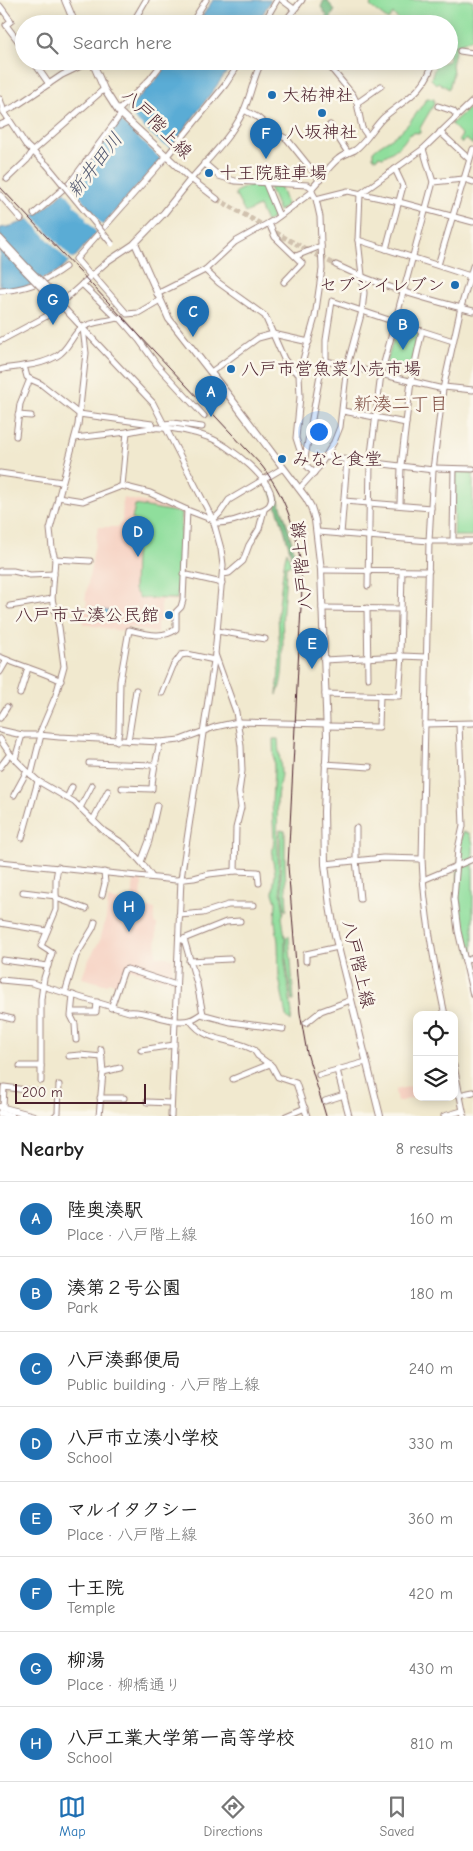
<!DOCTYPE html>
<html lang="en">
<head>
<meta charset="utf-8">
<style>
  :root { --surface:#fff; --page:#f6f6f6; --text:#222; --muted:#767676; --line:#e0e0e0; --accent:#1f6fb2 }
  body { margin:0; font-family:"Comic Neue","Klee One",sans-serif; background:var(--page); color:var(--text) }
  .controls { position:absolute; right:15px; bottom:15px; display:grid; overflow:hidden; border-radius:10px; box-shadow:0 2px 12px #0003 }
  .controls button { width:45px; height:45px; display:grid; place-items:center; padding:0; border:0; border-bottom:1px solid var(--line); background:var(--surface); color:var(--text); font:25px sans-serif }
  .scale { position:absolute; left:15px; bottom:12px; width:131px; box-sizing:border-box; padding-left:5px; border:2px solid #4a1f2b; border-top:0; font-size:14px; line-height:18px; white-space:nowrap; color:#4a1f2b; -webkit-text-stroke:4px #fbf7ec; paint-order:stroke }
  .you { position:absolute; left:318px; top:431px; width:18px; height:18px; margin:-12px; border:4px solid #fff; border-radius:50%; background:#1a73e8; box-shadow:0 0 0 8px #1a73e833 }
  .badge { display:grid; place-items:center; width:32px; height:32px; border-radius:50%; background:var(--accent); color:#fff; font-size:16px; font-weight:700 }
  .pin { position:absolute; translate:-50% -41px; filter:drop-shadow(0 1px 2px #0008) }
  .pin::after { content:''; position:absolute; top:26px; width:18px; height:15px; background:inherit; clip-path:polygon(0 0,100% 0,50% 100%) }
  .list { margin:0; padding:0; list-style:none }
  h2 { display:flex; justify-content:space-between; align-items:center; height:65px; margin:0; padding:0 20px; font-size:21px }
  h2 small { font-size:16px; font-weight:400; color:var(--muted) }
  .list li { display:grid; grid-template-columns:32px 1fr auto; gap:15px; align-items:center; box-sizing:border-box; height:75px; padding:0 20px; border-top:1px solid var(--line) }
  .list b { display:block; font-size:19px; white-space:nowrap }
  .list p { margin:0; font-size:16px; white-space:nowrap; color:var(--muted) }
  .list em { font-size:16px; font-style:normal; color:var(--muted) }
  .icon { flex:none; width:28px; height:28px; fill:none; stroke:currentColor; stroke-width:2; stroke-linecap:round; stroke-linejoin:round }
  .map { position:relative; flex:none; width:473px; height:1116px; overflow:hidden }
  .search { position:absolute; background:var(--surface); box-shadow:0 2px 12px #0003; left:15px; right:15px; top:15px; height:55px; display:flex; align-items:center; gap:12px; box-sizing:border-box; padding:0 18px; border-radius:28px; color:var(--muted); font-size:19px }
  .sheet { height:665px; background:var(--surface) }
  nav { display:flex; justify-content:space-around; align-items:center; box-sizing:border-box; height:70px; border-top:1px solid var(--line); background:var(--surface); font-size:14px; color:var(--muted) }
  nav a { display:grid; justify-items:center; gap:2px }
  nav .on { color:var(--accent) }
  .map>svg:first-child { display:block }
  .built { fill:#f6d2c3 }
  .green { fill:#8fde9c; stroke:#6c7e64 }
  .forest { fill:#73bd84; stroke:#5e6e58 }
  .water { fill:#5aacd5; stroke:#526680 }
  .pier { fill:#f1e9cf }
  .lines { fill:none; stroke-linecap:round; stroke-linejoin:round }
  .minor-tunnel { stroke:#d0c1ae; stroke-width:5; stroke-dasharray:5 2.5; stroke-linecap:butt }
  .minor-casing { stroke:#9e847d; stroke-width:7 }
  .major-casing { stroke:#9e847d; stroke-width:8 }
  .minor { stroke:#fff; stroke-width:5 }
  .major { stroke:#fff; stroke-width:6 }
  .rail { stroke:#4a1f2b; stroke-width:1 }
  .minor-bridge-casing { stroke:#9e847d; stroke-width:7; stroke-linecap:butt }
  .minor-bridge { stroke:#fff; stroke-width:5 }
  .poi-dot { fill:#1f6fb2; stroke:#fbf7ec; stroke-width:2 }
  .labels { text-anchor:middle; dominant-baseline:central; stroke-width:5; stroke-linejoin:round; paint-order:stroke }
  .poi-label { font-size:18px; fill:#4a1f2b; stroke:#fbf7ec; text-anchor:start }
  .street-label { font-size:18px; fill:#4a1f2b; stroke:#fbf7ec }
  .water-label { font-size:19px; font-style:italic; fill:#50576f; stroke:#fbf7ec }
  .neighbourhood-label { font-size:19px; fill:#815146; stroke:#fbf7ec }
</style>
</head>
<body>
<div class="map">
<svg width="473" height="1116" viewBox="0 0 473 1116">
  <rect width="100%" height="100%" fill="#fbf7ec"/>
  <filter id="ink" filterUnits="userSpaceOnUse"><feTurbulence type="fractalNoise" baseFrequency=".02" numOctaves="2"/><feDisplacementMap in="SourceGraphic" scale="10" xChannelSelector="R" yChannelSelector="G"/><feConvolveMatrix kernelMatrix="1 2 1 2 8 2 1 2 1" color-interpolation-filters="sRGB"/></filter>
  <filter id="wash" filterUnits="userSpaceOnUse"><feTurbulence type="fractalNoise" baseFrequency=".0096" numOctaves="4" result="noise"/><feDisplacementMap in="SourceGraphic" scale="20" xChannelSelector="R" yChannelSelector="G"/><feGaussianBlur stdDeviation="1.12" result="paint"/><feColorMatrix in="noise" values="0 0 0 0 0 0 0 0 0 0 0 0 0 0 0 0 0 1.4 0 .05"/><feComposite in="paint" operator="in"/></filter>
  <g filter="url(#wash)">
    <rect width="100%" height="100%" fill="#f1e9cf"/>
    <g class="built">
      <polygon points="123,498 184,510 180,601 161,600 161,621 157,622 157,633 128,627 127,632 83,624 87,601 85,600 98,527 117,527 122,521"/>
      <polygon points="134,877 142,878 141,907 155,909 154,923 157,924 156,956 173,958 172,982 127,968 118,985 108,982 107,985 82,978 87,963 100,940 106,918 108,899 132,903"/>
      <polygon points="415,1080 417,1080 417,1097 397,1102 395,1090 416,1085"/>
    </g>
    <g class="green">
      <polygon points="373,0 473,0 473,38 457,45 449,44 449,24 403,24 393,14 388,20 370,6"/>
      <polygon points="451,45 456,46 452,65 453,73 449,89 438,82 436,84 431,79 436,64 449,61"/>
      <path d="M427 98 434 99V104L420 128V133C408 131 408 138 401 145 396 150 388 154 383 157L378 156 376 159 373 157V151C380 144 388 141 396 135 409 126 418 111 427 98Z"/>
      <polygon points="470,107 473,108 473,145 466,139 461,143 459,140 462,135 451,124"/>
      <polygon points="253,184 263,184 275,213 275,217 266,222 259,206 245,213 235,194 237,191"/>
      <polygon points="268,184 280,185 287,205 279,211"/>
      <polygon points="400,326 418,332 419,334 411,369 396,365 395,367 386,365 397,327"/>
      <polygon points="455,471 473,472 473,535 471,536 454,536"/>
      <polygon points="135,505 182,513 177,599 140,598 134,590 136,522 132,519"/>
      <path d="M287 551 291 565 286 566C286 581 284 595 283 609 281 635 287 672 277 695L280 658 278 613 284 564Z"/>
      <path d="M273 739H278C278 751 281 762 281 774 280 783 277 791 277 800 278 838 277 876 284 912L282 917 285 937V962L292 1014 291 1021 286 1016 279 977 278 942 275 921 276 902 273 893 275 873 272 856 274 839 272 802 274 770Z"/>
      <path d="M280 830 285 831V864L287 910H285C280 884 280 857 280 830Z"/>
      <path d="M463 832 469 833 473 844V955L470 956 463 922 459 923C457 898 456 856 463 832Z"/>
      <polygon points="289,936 294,1001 292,1001 286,959 286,937"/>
    </g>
    <g class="forest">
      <polygon points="324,0 328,0 328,2 335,10 330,19 332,24 323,24 327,16 321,7"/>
      <path d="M269 485C280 491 298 558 296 573L284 529Z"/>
    </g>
    <g class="water">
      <polygon points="213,0 271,0 257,24 197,24"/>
      <path d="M171 61H235L172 146 75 257 57 272 26 287 0 289V228C55 223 99 147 130 107 136 99 144 92 151 85 158 78 164 69 171 61Z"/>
      <polygon points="93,608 109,611 108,620 91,618"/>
    </g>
    <g class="pier">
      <polygon points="129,109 130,115 161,143 171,148 161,159 120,120"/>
      <polygon points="68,184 79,197 81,197 82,200 92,212 95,213 94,215 104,227 98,234 86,220 86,218 76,206 74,206 74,203 63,189"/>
      <polygon points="32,215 74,261 71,264 28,218"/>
    </g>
  </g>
  <g filter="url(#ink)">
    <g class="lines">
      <polyline class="minor-tunnel" points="217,199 287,239 336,265"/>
      <g class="minor-casing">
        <g id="minor">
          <polyline points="282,0 294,9"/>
          <polyline points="0,6 11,21 6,25 24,49"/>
          <polyline points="132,24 146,0"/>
          <polyline points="191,24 206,0"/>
          <polyline points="263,24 277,0"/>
          <polyline points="283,24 302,0"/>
          <polyline points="460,51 473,53"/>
          <polyline points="33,61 49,84"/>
          <polyline points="325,61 353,95 357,103 362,128 367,135"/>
          <polyline points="0,99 4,112 26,145 47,165"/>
          <polyline points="357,103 381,86"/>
          <polyline points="438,106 453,111 457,116"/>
          <polyline points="244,110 257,117 276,133 287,139 320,180"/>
          <polyline points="118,111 150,79 164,61"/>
          <polyline points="4,112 19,104 62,75 91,61"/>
          <polyline points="0,125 9,121"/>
          <polyline points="330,125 348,153"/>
          <polyline points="440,132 469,159"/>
          <polyline points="204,163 219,176 235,181 308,185 312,188"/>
          <polyline points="7,179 27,160 33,151 104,89"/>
          <polyline points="265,182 279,216"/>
          <polyline points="433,182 464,179 473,182"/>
          <polyline points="360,194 423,149 473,101"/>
          <polyline points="0,195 21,219"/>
          <path d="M217 199 191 179C209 158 231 137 243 112 251 96 253 77 262 61"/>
          <polyline points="316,199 348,191 399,202 473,222"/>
          <polyline points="34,214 70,183 119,117"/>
          <polyline points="269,223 275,237 302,263 284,282"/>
          <polyline points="0,238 29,269"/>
          <polyline points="358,240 470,276"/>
          <polyline points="0,244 26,272"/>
          <polyline points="386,249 403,186 395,169"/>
          <polyline points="296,256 321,246"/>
          <path d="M336 265C379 286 426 299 473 311"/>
          <polyline points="438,265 473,149"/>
          <polyline points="205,270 219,283 265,316 284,359 293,370 299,374"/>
          <polyline points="92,274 127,314 138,313 160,300"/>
          <polyline points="90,275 76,259 167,156 225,85 241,61"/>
          <polyline points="82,284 117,318"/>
          <path d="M0 291C25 290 45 282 65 267"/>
          <path d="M157 294 205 270 235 242 274 220 312 192V188C321 179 328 167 338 159 342 155 349 153 355 150 366 142 373 128 383 118 404 100 427 90 433 61"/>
          <polyline points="52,299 60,304 153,403 213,520 221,549 223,565 215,654 181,879 171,1116"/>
          <polyline points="422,331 453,341"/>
          <polyline points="0,341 45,317 108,261 135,243"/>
          <polyline points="326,361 326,340 332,301 422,331 411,381 401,465 400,505"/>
          <polyline points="24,366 27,377 30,379 41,384 79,414 152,424 154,428"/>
          <path d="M0 370C8 367 15 368 23 366 34 365 48 361 57 356 68 350 71 337 80 329 91 321 105 322 117 318L121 319 139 340 157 365 204 416"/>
          <polyline points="211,372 258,338 273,334 309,342"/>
          <polyline points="444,387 473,390"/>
          <polyline points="343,411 406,423"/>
          <polyline points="18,415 31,416"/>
          <polyline points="164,424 173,423 202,427"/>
          <polyline points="16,436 20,404 30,379"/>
          <path d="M75 438C92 436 110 434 127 432 139 430 150 427 161 428 178 428 194 432 210 438 225 443 281 484 270 504 267 510 259 510 254 513 243 518 230 523 218 523"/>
          <polyline points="326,457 433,470"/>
          <polyline points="304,463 296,438 300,397 299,374 315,317 322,269 320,217 316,199 312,192"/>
          <polyline points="433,468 473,469"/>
          <polyline points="0,473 62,482"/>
          <polyline points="314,473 304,463 322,364 326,361 443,389"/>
          <polyline points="122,486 127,432"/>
          <polyline points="299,489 319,467 334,442 340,427 347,366 362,311 364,293 358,240 360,194"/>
          <polyline points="58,497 83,501 122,486 150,493 187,510 213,520 220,513 229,500 283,468"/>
          <polyline points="344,501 431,508"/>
          <polyline points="318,532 429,541 473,541"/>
          <polyline points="341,534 347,460"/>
          <polyline points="453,541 454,469"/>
          <polyline points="55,559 90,561"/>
          <polyline points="321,570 429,571"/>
          <polyline points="0,571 13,571 30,575 54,574"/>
          <polyline points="183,574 222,583"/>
          <polyline points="223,574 229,573 243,561 249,545 259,529 264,510"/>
          <polyline points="368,586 370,462 381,374 433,182 423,149"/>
          <polyline points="10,606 52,599"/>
          <polyline points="322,608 401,609"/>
          <polyline points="367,608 368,678"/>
          <polyline points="217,631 265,639"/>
          <polyline points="400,656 402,571"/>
          <path d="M0 657C20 666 41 671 61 681"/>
          <polyline points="324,660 402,656 426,657"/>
          <polyline points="0,672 7,660"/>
          <polyline points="162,693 173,666 181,655 187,654 214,660"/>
          <polyline points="20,694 28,668"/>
          <polyline points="325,694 399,696 402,656"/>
          <polyline points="0,718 7,707"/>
          <polyline points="425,724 473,723"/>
          <polyline points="459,724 463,826 458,849 454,899 458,931 473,995"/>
          <polyline points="327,726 379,727 380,695"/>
          <polyline points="0,730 22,735 39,735 56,695 64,666 59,627 52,599 55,559 52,548 50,529 78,425 86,353 83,328"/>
          <polyline points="39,735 59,737 160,742 180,740 215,727 238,722 327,724"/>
          <polyline points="0,739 10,754 27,771 38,781 74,802 104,831 124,844 141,862 152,877"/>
          <path d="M117 741 119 731 120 681 129 630C143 633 163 640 176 629V612L181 607 183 600 187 510"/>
          <polyline points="128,741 136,690"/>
          <polyline points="15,759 22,735"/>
          <polyline points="89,763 154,765"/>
          <polyline points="325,764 370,767"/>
          <polyline points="0,767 10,754"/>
          <polyline points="31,775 41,735"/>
          <path d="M122 788 152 789C152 772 157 758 160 742"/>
          <polyline points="14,795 27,771"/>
          <polyline points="67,798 72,787"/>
          <polyline points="80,808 92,785"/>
          <polyline points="93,820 108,791"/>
          <polyline points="356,828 356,860 360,899"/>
          <polyline points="22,838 38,781"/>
          <polyline points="0,862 176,880 194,878 209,874 235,871 236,828 241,808 239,792 242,771 241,746 236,712 215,654"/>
          <polyline points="141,862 149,841 157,806"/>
          <polyline points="325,864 383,858 422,859"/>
          <polyline points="235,871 258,872 259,883"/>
          <polyline points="423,880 473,859"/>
          <polyline points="23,892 56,896"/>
          <polyline points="102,895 105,883 104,872"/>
          <polyline points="56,898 86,909"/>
          <polyline points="179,915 203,913 228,905 254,905"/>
          <polyline points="0,923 47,931"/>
          <polyline points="184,939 197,984 203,1014"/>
          <polyline points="181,940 226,922 240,921"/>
          <polyline points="3,960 48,966"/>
          <polyline points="189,961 230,959"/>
          <polyline points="306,961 306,954 338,947"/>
          <polyline points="465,961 473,958"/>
          <path d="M1 980 32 983 129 1012C149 1010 170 1025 190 1020 193 1019 198 1016 201 1014L231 1022 283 1029"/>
          <polyline points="65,993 76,956 93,928 95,922"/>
          <polyline points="73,995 71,1016 75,1024 76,1040"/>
          <polyline points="111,1008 124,970 127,969 176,985"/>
          <polyline points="72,1012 96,1012 97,1002"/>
          <path d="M445 1015C434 963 424 912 422 859L429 541 433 470 443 389 461 307 473 266"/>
          <polyline points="0,1016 12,1019"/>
          <path d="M190 1020C207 1044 231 1037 254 1050L258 1056 272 1066 278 1077 296 1083 307 1116"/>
          <polyline points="306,1023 321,1011 351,1000"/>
          <polyline points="141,1050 174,1045"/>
          <polyline points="69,1056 80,1055 102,1057"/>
          <polyline points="20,1066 41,1066"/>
          <polyline points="454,1066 464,1116"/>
          <polyline points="337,1070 349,1116"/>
          <polyline points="103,1072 120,1068"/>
          <polyline points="319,1075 366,1062"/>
          <polyline points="233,1079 270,1064"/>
          <polyline points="41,1081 41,999 44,978 52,953 41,946 56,910 56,879 58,867"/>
          <polyline points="459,1095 473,1092"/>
          <polyline points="100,1098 124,1098"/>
          <polyline points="325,1101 344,1095"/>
          <polyline points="147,1102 171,1103"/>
          <polyline points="3,1107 4,1087 41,1092"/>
          <polyline points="55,1116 58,1113 59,1085"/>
          <polyline points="99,1116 103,1072 101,1049"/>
          <polyline points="286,1116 305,1108"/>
          <polyline points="444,1116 462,1111"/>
        </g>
      </g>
      <g class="major-casing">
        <g id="major">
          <polyline points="65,0 75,24"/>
          <polyline points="92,61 104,89 118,111 191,179 164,213 135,243 169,319 230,397 306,498 311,507 315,520 321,570 327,736 324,812 325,864 330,906 335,935 380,1116"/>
          <polyline points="0,1107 34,1116"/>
          <polyline points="0,1113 11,1116"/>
        </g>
      </g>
      <use href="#minor" class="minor"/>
      <use href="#major" class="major"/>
      <path class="rail" d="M0 187 262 466C289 501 301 543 302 587L288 866 300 1013 307 1053 326 1116"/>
      <g class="minor-bridge-casing">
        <g id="minor-bridge">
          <polyline points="47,165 112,244"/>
          <polyline points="29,269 55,295"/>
          <polyline points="26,272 52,299"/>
        </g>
      </g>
      <use href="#minor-bridge" class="minor-bridge"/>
    </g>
  </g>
  <g class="poi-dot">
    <circle cx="272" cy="95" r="5"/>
    <circle cx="322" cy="113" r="5"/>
    <circle cx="209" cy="173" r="5"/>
    <circle cx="455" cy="285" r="5"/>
    <circle cx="231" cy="369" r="5"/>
    <circle cx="282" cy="459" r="5"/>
    <circle cx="169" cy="615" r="5"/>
  </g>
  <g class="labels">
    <g class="poi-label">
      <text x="282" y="95">大祐神社</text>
      <text x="322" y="132" text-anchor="middle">八坂神社</text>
      <text x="219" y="173">十王院駐車場</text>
      <text x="445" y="285" text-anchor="end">セブンイレブン</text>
      <text x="241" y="369">八戸市営魚菜小売市場</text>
      <text x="292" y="459">みなと食堂</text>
      <text x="159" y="615" text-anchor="end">八戸市立湊公民館</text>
    </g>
    <g class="street-label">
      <text transform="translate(157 124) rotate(45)">八戸階上線</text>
      <text transform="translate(302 566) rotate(-95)">八戸階上線</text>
      <text transform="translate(358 964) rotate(77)">八戸階上線</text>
    </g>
    <g class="water-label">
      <text transform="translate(95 165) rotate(-52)">新井田川</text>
    </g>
    <g class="neighbourhood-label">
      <text x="401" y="404">新湊二丁目</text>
    </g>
  </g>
</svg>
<div class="controls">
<button><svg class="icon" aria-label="locate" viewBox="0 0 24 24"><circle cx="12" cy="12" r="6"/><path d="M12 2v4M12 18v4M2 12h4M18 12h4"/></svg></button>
<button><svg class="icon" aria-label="layers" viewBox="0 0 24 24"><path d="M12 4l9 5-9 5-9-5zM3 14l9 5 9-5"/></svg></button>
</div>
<div class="scale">200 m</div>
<div class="you"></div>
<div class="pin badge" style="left:211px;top:417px">A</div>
<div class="pin badge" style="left:403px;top:350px">B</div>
<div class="pin badge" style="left:193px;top:337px">C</div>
<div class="pin badge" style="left:138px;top:557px">D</div>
<div class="pin badge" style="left:312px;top:669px">E</div>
<div class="pin badge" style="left:266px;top:159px">F</div>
<div class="pin badge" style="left:53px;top:325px">G</div>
<div class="pin badge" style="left:129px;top:932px">H</div>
<div class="search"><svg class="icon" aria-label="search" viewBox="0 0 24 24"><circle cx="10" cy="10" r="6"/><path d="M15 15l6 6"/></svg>Search here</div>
</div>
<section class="sheet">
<h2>Nearby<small>8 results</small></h2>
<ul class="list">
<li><span class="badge">A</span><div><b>陸奥湊駅</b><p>Place · 八戸階上線</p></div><em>160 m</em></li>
<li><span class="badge">B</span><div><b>湊第２号公園</b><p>Park</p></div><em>180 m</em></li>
<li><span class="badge">C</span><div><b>八戸湊郵便局</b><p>Public building · 八戸階上線</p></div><em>240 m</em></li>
<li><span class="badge">D</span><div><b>八戸市立湊小学校</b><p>School</p></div><em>330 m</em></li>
<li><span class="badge">E</span><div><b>マルイタクシー</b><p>Place · 八戸階上線</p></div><em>360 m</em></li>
<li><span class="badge">F</span><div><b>十王院</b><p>Temple</p></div><em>420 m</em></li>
<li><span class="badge">G</span><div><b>柳湯</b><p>Place · 柳橋通り</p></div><em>430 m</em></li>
<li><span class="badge">H</span><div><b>八戸工業大学第一高等学校</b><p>School</p></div><em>810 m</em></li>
</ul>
</section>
<nav>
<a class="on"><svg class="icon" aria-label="map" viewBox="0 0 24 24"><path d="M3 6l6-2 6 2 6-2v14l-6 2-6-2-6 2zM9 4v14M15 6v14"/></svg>Map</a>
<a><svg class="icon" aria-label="directions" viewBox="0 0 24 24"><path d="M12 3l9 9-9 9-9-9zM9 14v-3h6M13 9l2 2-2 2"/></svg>Directions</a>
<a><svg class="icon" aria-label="saved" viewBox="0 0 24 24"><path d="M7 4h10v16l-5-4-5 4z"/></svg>Saved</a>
</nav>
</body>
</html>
